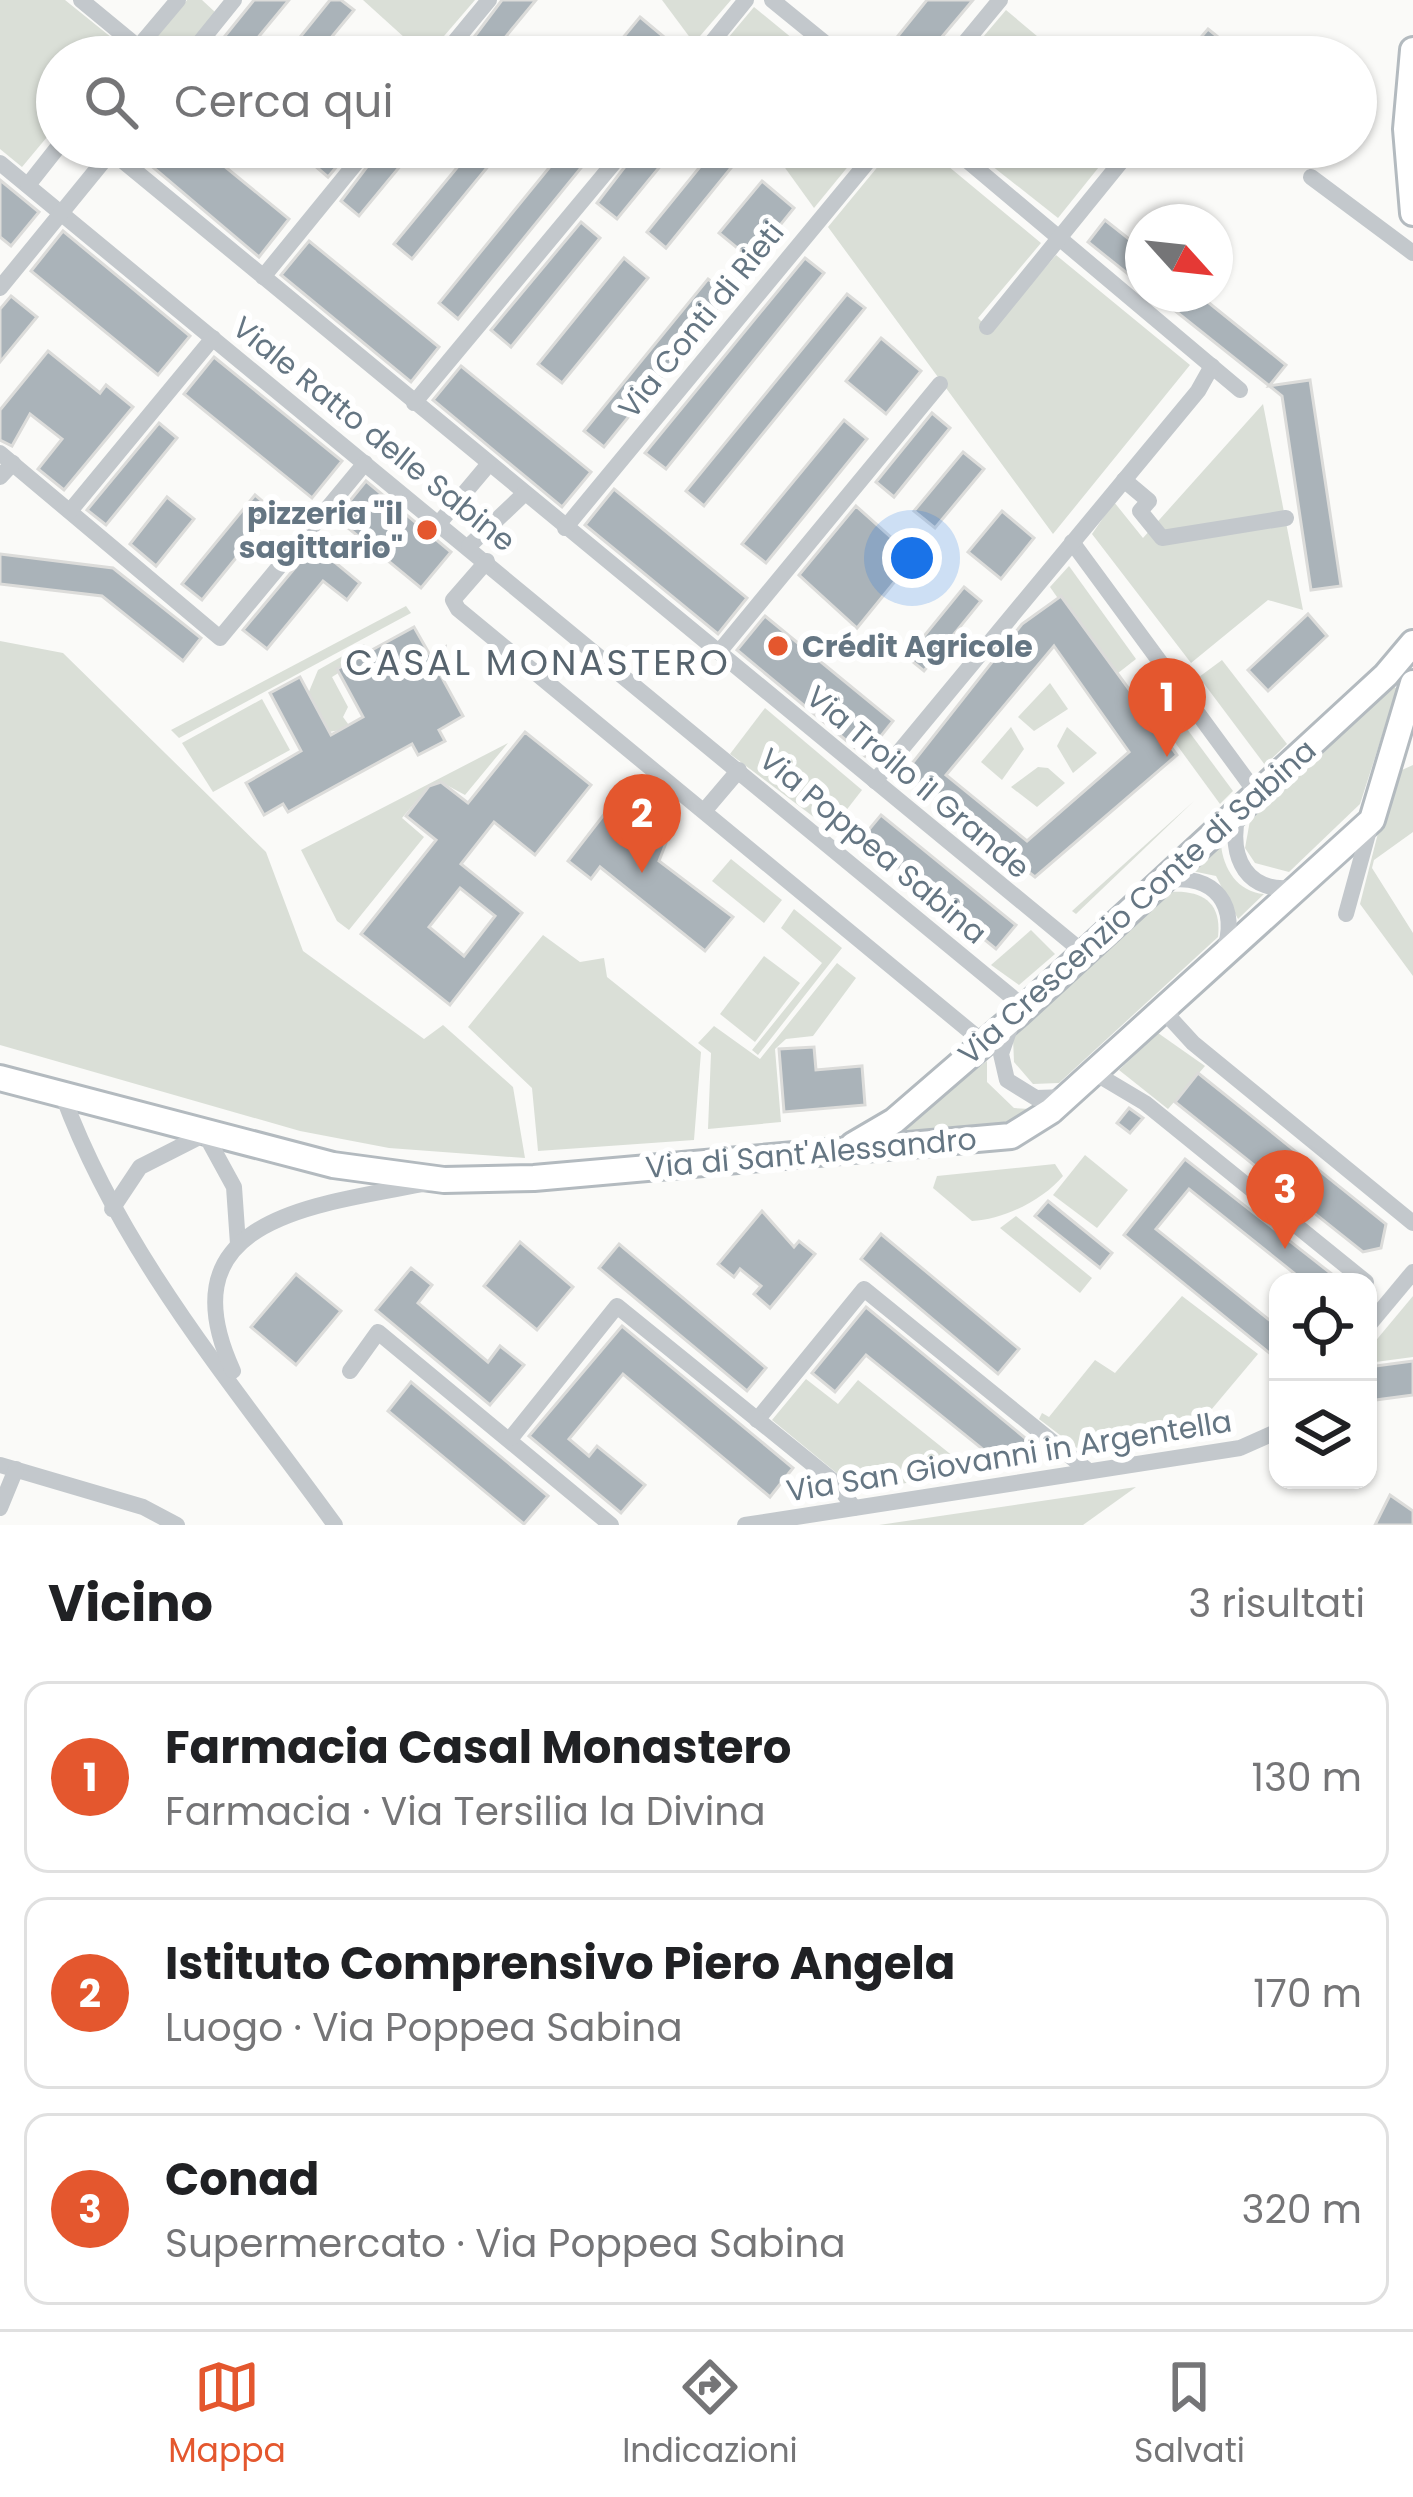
<!DOCTYPE html>
<html lang="it">
<head>
<meta charset="utf-8">
<style>
  :root { --surface:#fff; --page:#f2f2f2; --text:#202124; --muted:#757577; --line:#e0e0e0; --accent:#e4572e }
  body { margin:0; font-family:Poppins,sans-serif; background:var(--page); color:var(--text) }
  .controls { position:absolute; right:36px; bottom:36px; display:grid; overflow:hidden; border-radius:24px; box-shadow:0 3px 9px #0004 }
  .controls button { width:108px; height:108px; display:grid; place-items:center; padding:0; border:0; border-bottom:3px solid var(--line); background:var(--surface); color:var(--text); font:60px sans-serif }
  .compass { position:absolute; left:1125px; top:204px; width:108px; height:108px; border-radius:50%; background:var(--surface); box-shadow:0 3px 9px #0004; rotate:117deg }
  .you { position:absolute; left:912px; top:558px; width:42px; height:42px; margin:-30px; border:9px solid #fff; border-radius:50%; background:#1a73e8; box-shadow:0 0 0 18px #1a73e833 }
  .badge { display:grid; place-items:center; width:78px; height:78px; border-radius:50%; background:var(--accent); color:#fff; font-size:39px; font-weight:700 }
  .pin { position:absolute; translate:-50% -99px; filter:drop-shadow(0 3px 6px #0008) }
  .pin::after { content:''; position:absolute; top:63px; width:42px; height:36px; background:inherit; clip-path:polygon(0 0,100% 0,50% 100%) }
  .list { margin:0; padding:0; list-style:none }
  h2 { display:flex; justify-content:space-between; align-items:center; height:156px; margin:0; padding:0 48px; font-size:51px }
  h2 small { font-size:39px; font-weight:400; color:var(--muted) }
  .list li { display:grid; grid-template-columns:78px 1fr auto; gap:36px; align-items:center; box-sizing:border-box; height:192px; margin:0 24px 24px; padding:0 24px; border:3px solid var(--line); border-radius:24px }
  .list b { display:block; font-size:45px; white-space:nowrap }
  .list p { margin:0; font-size:39px; white-space:nowrap; color:var(--muted) }
  .list em { font-size:39px; font-style:normal; color:var(--muted) }
  .icon { flex:none; width:66px; height:66px; fill:none; stroke:currentColor; stroke-width:2; stroke-linecap:round; stroke-linejoin:round }
  .map { position:relative; flex:none; width:1413px; height:1525px; overflow:hidden }
  .search { position:absolute; background:var(--surface); box-shadow:0 3px 9px #0004; left:36px; right:36px; top:36px; height:132px; display:flex; align-items:center; gap:30px; box-sizing:border-box; padding:0 42px; border-radius:66px; color:var(--muted); font-size:45px }
  .sheet { height:804px; background:var(--surface) }
  nav { display:flex; justify-content:space-around; align-items:center; box-sizing:border-box; height:168px; border-top:3px solid var(--line); background:var(--surface); font-size:33px; color:var(--muted) }
  nav a { display:grid; justify-items:center; gap:6px }
  nav .on { color:var(--accent) }
  .map>svg:first-child { display:block }
  .green { fill:#dadfd7 }
  .building { fill:#aab3b9; stroke:#dcdcda; stroke-width:3; fill-rule:evenodd }
  .lines { fill:none; stroke-linecap:round; stroke-linejoin:round }
  .secondary-casing { stroke:#b3babf; stroke-width:30 }
  .street { stroke:#c3c8cc; stroke-width:16 }
  .secondary { stroke:#fff; stroke-width:24 }
  .poi-dot { fill:#e4572e; stroke:#fff; stroke-width:4.5 }
  .labels { text-anchor:middle; dominant-baseline:central; stroke-width:12; stroke-linejoin:round; paint-order:stroke }
  .street-label { font-size:30px; fill:#657683; stroke:#fff }
  .poi-label { font-size:30px; font-weight:bold; fill:#657683; stroke:#fff; text-anchor:end }
  .quarter-label { font-size:36px; letter-spacing:3px; fill:#57646e; stroke:#fff }
</style>
</head>
<body>
<div class="map">
<svg width="1413" height="1525" viewBox="0 0 1413 1525">
  <rect width="100%" height="100%" fill="#fafaf8"/>
  <g class="green">
    <polygon points="0,0 65,0 122,46 113,57 57,57 57,125 22,167 0,149"/>
    <polygon points="187,0 202,0 216,13 180,57 166,57 151,44"/>
    <polygon points="363,0 475,0 426,57"/>
    <polygon points="662,0 731,0 694,43"/>
    <polygon points="754,7 815,57 712,57"/>
    <polygon points="1006,10 1062,57 966,57"/>
    <polygon points="770,147 864,147 814,208"/>
    <polygon points="894,147 925,147 1041,243 978,318 991,331 1056,255 1190,365 1053,534 828,227"/>
    <polygon points="968,147 1115,147 1058,218"/>
    <polygon points="1263,404 1303,610 1268,600 1191,663 1092,534 1114,502 1143,538"/>
    <polygon points="1069,566 1136,659 1113,677 1050,587"/>
    <polygon points="406,606 411,613 179,738 171,730"/>
    <polygon points="0,641 63,653 266,852 303,951 424,1039 443,1025 513,1087 525,1158 389,1148 300,1131 0,1045"/>
    <polygon points="364,644 370,653 332,677 348,707 343,717 351,728 329,732 308,694 318,670"/>
    <polygon points="1222,660 1287,744 1265,765 1199,677"/>
    <polygon points="1150,679 1233,791 1220,804 1136,689"/>
    <polygon points="1050,683 1068,709 1034,731 1018,717"/>
    <polygon points="1392,685 1397,689 1360,804 1289,872 1255,863 1245,848 1251,815"/>
    <polygon points="262,699 290,750 213,792 182,743"/>
    <polygon points="765,708 862,790 831,830 730,754"/>
    <polygon points="1011,727 1024,749 1002,780 981,762"/>
    <polygon points="1067,727 1097,753 1073,773 1057,746"/>
    <polygon points="508,743 465,795 441,782 428,787 402,818 424,837 349,930 337,921 301,850"/>
    <polygon points="1413,765 1413,832 1374,860 1372,868 1413,933 1413,976 1360,904 1393,774"/>
    <polygon points="1038,767 1048,768 1065,783 1037,807 1011,787"/>
    <polygon points="1194,801 1076,914 1072,911"/>
    <path d="M1221 844C1223 869 1238 892 1264 894L1238 919 1216 876 1192 871Z"/>
    <polygon points="731,859 782,900 764,923 712,881"/>
    <path d="M1170 892C1202 890 1222 902 1218 937L1059 1083 1033 1084 1014 1062 1013 1038Z"/>
    <polygon points="794,909 842,948 758,1055 752,1050 822,963 781,928"/>
    <polygon points="1031,930 1055,954 1019,985 991,965"/>
    <polygon points="543,935 580,962 604,958 607,977 701,1052 694,1140 538,1151 532,1088 468,1027"/>
    <polygon points="764,956 800,983 755,1042 720,1014"/>
    <polygon points="837,963 856,978 813,1036 786,1039 775,1049 781,1122 708,1129 711,1053 698,1043 714,1026 760,1059"/>
    <polygon points="1158,1033 1205,1066 1168,1109 1119,1070"/>
    <polygon points="987,1061 987,1082 1014,1108 1030,1109 1014,1125 887,1138"/>
    <polygon points="1085,1155 1128,1190 1097,1228 1053,1195"/>
    <path d="M1055 1164 1063 1176C1044 1199 1004 1220 972 1221L933 1188 937 1176Z"/>
    <polygon points="1016,1216 1092,1278 1080,1293 1000,1228"/>
    <polygon points="1182,1296 1258,1354 1185,1441 1086,1455 1039,1419 1042,1413 1049,1417 1095,1360 1115,1373"/>
    <polygon points="1413,1296 1413,1357 1368,1363 1368,1350"/>
    <polygon points="806,1379 838,1404 858,1380 969,1469 861,1493 772,1420"/>
    <polygon points="1136,1487 1083,1525 879,1525"/>
  </g>
  <g class="building">
    <polygon points="254,0 289,0 242,57 208,57"/>
    <polygon points="330,0 341,0 354,10 315,57 284,57"/>
    <polygon points="502,0 536,0 489,57 459,57"/>
    <polygon points="927,0 973,0 925,57 881,57"/>
    <polygon points="640,17 676,47 668,57 607,57"/>
    <polygon points="1208,29 1243,57 1199,57 1190,50"/>
    <polygon points="129,147 201,147 289,219 259,257"/>
    <polygon points="316,147 353,147 328,177 307,159"/>
    <polygon points="382,147 416,147 359,216 341,201"/>
    <polygon points="474,147 504,147 412,259 394,244"/>
    <polygon points="566,147 598,147 458,319 439,303"/>
    <polygon points="640,147 676,147 617,219 597,203"/>
    <polygon points="716,147 748,147 666,248 647,232"/>
    <polygon points="0,180 39,212 11,246 0,237"/>
    <polygon points="762,181 794,208 752,260 719,233"/>
    <polygon points="1105,220 1143,250 1143,286 1088,242"/>
    <polygon points="581,222 600,238 511,347 491,330"/>
    <polygon points="63,231 190,336 158,375 31,271"/>
    <polygon points="309,241 439,347 411,382 281,275"/>
    <polygon points="624,258 648,278 562,383 538,364"/>
    <polygon points="805,258 824,273 666,469 645,453"/>
    <polygon points="708,279 728,295 604,447 584,431"/>
    <polygon points="847,294 865,308 704,506 686,491"/>
    <polygon points="1154,294 1198,294 1286,365 1269,386 1310,380 1341,586 1311,590 1282,396"/>
    <polygon points="11,296 37,317 0,362 0,309"/>
    <polygon points="881,338 921,371 886,414 846,381"/>
    <polygon points="48,351 100,393 106,385 133,407 64,490 38,469 62,439 30,414 12,446 0,440 0,410"/>
    <polygon points="214,357 342,461 312,498 184,394"/>
    <polygon points="461,366 591,472 562,507 433,400"/>
    <polygon points="932,413 950,428 894,497 876,482"/>
    <polygon points="844,420 867,439 766,563 742,544"/>
    <polygon points="159,423 177,438 106,525 87,510"/>
    <polygon points="963,452 984,469 935,528 914,511"/>
    <polygon points="366,481 451,552 421,588 336,518"/>
    <polygon points="614,489 747,598 718,634 585,525"/>
    <polygon points="255,495 274,511 202,600 182,584"/>
    <polygon points="167,497 194,519 156,566 130,544"/>
    <polygon points="856,506 914,558 857,628 799,575"/>
    <polygon points="1002,511 1034,538 1001,579 968,552"/>
    <polygon points="314,545 360,583 347,600 323,581 267,649 243,630"/>
    <polygon points="0,554 113,568 201,638 183,661 102,596 0,584"/>
    <polygon points="964,587 981,601 924,671 907,657"/>
    <path d="M1061 596 1177 755 1035 877 903 775 1022 624ZM1054 646 1129 752 1027 841 946 775Z"/>
    <polygon points="1308,614 1327,636 1268,691 1248,670"/>
    <polygon points="765,616 893,721 865,756 737,650"/>
    <polygon points="414,627 430,655 445,647 440,674 463,716 439,730 445,741 418,755 412,744 288,812 283,804 264,815 246,783 301,751 270,693 300,677 331,735 363,717 337,669"/>
    <path d="M525 732 591 785 535 855 494 822 461 864 522 913 450 1005 361 934 436 840 406 816 429 786 441 782 468 803ZM460 888 495 916 464 956 429 927Z"/>
    <polygon points="623,790 661,821 666,843 659,861 733,917 705,951 600,867 591,879 568,861"/>
    <polygon points="881,815 1016,925 996,949 861,839"/>
    <polygon points="814,1047 816,1070 862,1066 865,1105 784,1112 779,1049"/>
    <polygon points="1198,1073 1386,1224 1381,1248 1363,1252 1175,1102"/>
    <polygon points="1129,1108 1143,1118 1130,1133 1117,1123"/>
    <polygon points="1185,1159 1342,1282 1305,1282 1189,1189 1156,1229 1278,1327 1278,1360 1124,1235"/>
    <polygon points="1048,1201 1112,1253 1100,1268 1035,1216"/>
    <polygon points="762,1211 794,1247 799,1241 815,1254 770,1308 754,1294 761,1286 740,1269 734,1277 718,1264"/>
    <polygon points="881,1234 1019,1349 998,1374 861,1259"/>
    <polygon points="520,1242 573,1287 537,1330 484,1286"/>
    <polygon points="619,1244 766,1368 747,1391 599,1268"/>
    <polygon points="411,1268 432,1285 418,1303 488,1362 500,1346 524,1365 490,1405 376,1310"/>
    <polygon points="296,1274 341,1311 296,1365 251,1327"/>
    <polygon points="866,1307 1030,1442 1016,1460 1004,1450 996,1460 866,1355 835,1392 812,1373"/>
    <polygon points="622,1326 793,1468 770,1497 623,1374 569,1439 589,1456 597,1446 645,1485 621,1513 529,1436"/>
    <polygon points="1413,1361 1413,1395 1368,1401 1368,1367"/>
    <polygon points="411,1382 548,1496 524,1524 388,1411"/>
    <polygon points="1390,1495 1413,1511 1413,1525 1375,1525"/>
  </g>
  <g class="lines">
    <g class="secondary-casing">
      <g id="secondary">
        <polyline points="1413,50 1406,129 1413,213"/>
        <polyline points="0,1078 333,1165 444,1180 534,1178 1011,1136 1051,1111 1372,820 1413,683"/>
        <polyline points="853,1145 894,1121 1018,1014 1386,675 1413,643"/>
      </g>
    </g>
    <g class="street">
      <polyline points="81,0 150,57"/>
      <polyline points="772,0 842,57"/>
      <polyline points="130,57 178,0"/>
      <polyline points="188,57 234,0"/>
      <polyline points="442,57 489,0"/>
      <polyline points="700,57 746,0"/>
      <polyline points="953,57 1000,0"/>
      <polyline points="106,147 1084,953"/>
      <polyline points="951,147 1240,390"/>
      <polyline points="0,163 1025,1008"/>
      <polyline points="1311,177 1413,253"/>
      <polyline points="28,185 58,147"/>
      <polyline points="263,277 369,147"/>
      <polyline points="0,288 115,147"/>
      <polyline points="987,327 1133,147"/>
      <polyline points="414,403 627,147"/>
      <polyline points="0,453 220,638 365,463"/>
      <polyline points="0,477 13,463"/>
      <polyline points="1124,480 1149,501 1140,511 1162,538 1286,518"/>
      <polyline points="70,511 213,338"/>
      <polyline points="440,522 488,465"/>
      <polyline points="565,528 880,147"/>
      <polyline points="1072,542 1257,794"/>
      <polyline points="469,546 524,494"/>
      <polyline points="487,561 453,600 458,609 983,1042"/>
      <polyline points="719,652 940,384"/>
      <polyline points="875,781 1198,391 1212,366"/>
      <polyline points="705,810 739,770"/>
      <path d="M1238 814C1228 858 1247 895 1297 887"/>
      <path d="M1164 881C1215 871 1241 907 1223 954"/>
      <polyline points="1346,914 1371,823"/>
      <polyline points="1168,1005 1172,1020 1193,1043 1413,1223"/>
      <polyline points="1011,1025 1001,1054 1007,1080 1036,1098 1067,1097"/>
      <polyline points="1093,1072 1145,1103 1366,1282"/>
      <path d="M63 1096C122 1256 236 1388 335 1525"/>
      <polyline points="112,1209 140,1167 205,1134 234,1187 238,1244"/>
      <polyline points="1368,1326 1413,1272"/>
      <path d="M233 1371C162 1216 318 1205 428 1183"/>
      <polyline points="350,1371 378,1332 611,1525"/>
      <polyline points="757,1420 864,1289 1086,1469"/>
      <polyline points="511,1438 617,1306 837,1484 854,1508"/>
      <polyline points="0,1465 143,1507 177,1525"/>
      <polyline points="0,1508 16,1469"/>
      <polyline points="745,1525 1240,1448 1278,1431"/>
    </g>
    <use href="#secondary" class="secondary"/>
  </g>
  <g class="poi-dot">
    <circle cx="427" cy="530" r="12"/>
    <circle cx="778" cy="646" r="12"/>
  </g>
  <g class="labels">
    <g class="street-label">
      <text transform="translate(701 320) rotate(-51)">Via Conti di Rieti</text>
      <text transform="translate(374 434) rotate(39)">Viale Ratto delle Sabine</text>
      <text transform="translate(918 782) rotate(40)">Via Troilo il Grande</text>
      <text transform="translate(873 846) rotate(40)">Via Poppea Sabina</text>
      <text transform="translate(1137 902) rotate(-42)">Via Crescenzio Conte di Sabina</text>
      <text transform="translate(811 1153) rotate(-5)">Via di Sant'Alessandro</text>
      <text transform="translate(1009 1456) rotate(-9)">Via San Giovanni in Argentella</text>
    </g>
    <g class="poi-label">
      <text x="403" y="513">pizzeria "il<tspan x="403" dy="34">sagittario"</tspan></text>
      <text x="802" y="646" text-anchor="start">Crédit Agricole</text>
    </g>
    <g class="quarter-label">
      <text x="538" y="662">CASAL MONASTERO</text>
    </g>
  </g>
</svg>
<div class="controls">
<button><svg class="icon" aria-label="locate" viewBox="0 0 24 24"><circle cx="12" cy="12" r="6"/><path d="M12 2v4M12 18v4M2 12h4M18 12h4"/></svg></button>
<button><svg class="icon" aria-label="layers" viewBox="0 0 24 24"><path d="M12 4l9 5-9 5-9-5zM3 14l9 5 9-5"/></svg></button>
</div>
<svg class="compass" viewBox="-18 -18 36 36"><path d="M0-13l5 13h-10z" fill="#e53935"/><path d="M0 13l5-13h-10z" fill="#757577"/></svg>
<div class="you"></div>
<div class="pin badge" style="left:1167px;top:757px">1</div>
<div class="pin badge" style="left:642px;top:873px">2</div>
<div class="pin badge" style="left:1285px;top:1249px">3</div>
<div class="search"><svg class="icon" aria-label="search" viewBox="0 0 24 24"><circle cx="10" cy="10" r="6"/><path d="M15 15l6 6"/></svg>Cerca qui</div>
</div>
<section class="sheet">
<h2>Vicino<small>3 risultati</small></h2>
<ul class="list">
<li><span class="badge">1</span><div><b>Farmacia Casal Monastero</b><p>Farmacia · Via Tersilia la Divina</p></div><em>130 m</em></li>
<li><span class="badge">2</span><div><b>Istituto Comprensivo Piero Angela</b><p>Luogo · Via Poppea Sabina</p></div><em>170 m</em></li>
<li><span class="badge">3</span><div><b>Conad</b><p>Supermercato · Via Poppea Sabina</p></div><em>320 m</em></li>
</ul>
</section>
<nav>
<a class="on"><svg class="icon" aria-label="map" viewBox="0 0 24 24"><path d="M3 6l6-2 6 2 6-2v14l-6 2-6-2-6 2zM9 4v14M15 6v14"/></svg>Mappa</a>
<a><svg class="icon" aria-label="directions" viewBox="0 0 24 24"><path d="M12 3l9 9-9 9-9-9zM9 14v-3h6M13 9l2 2-2 2"/></svg>Indicazioni</a>
<a><svg class="icon" aria-label="saved" viewBox="0 0 24 24"><path d="M7 4h10v16l-5-4-5 4z"/></svg>Salvati</a>
</nav>
</body>
</html>
